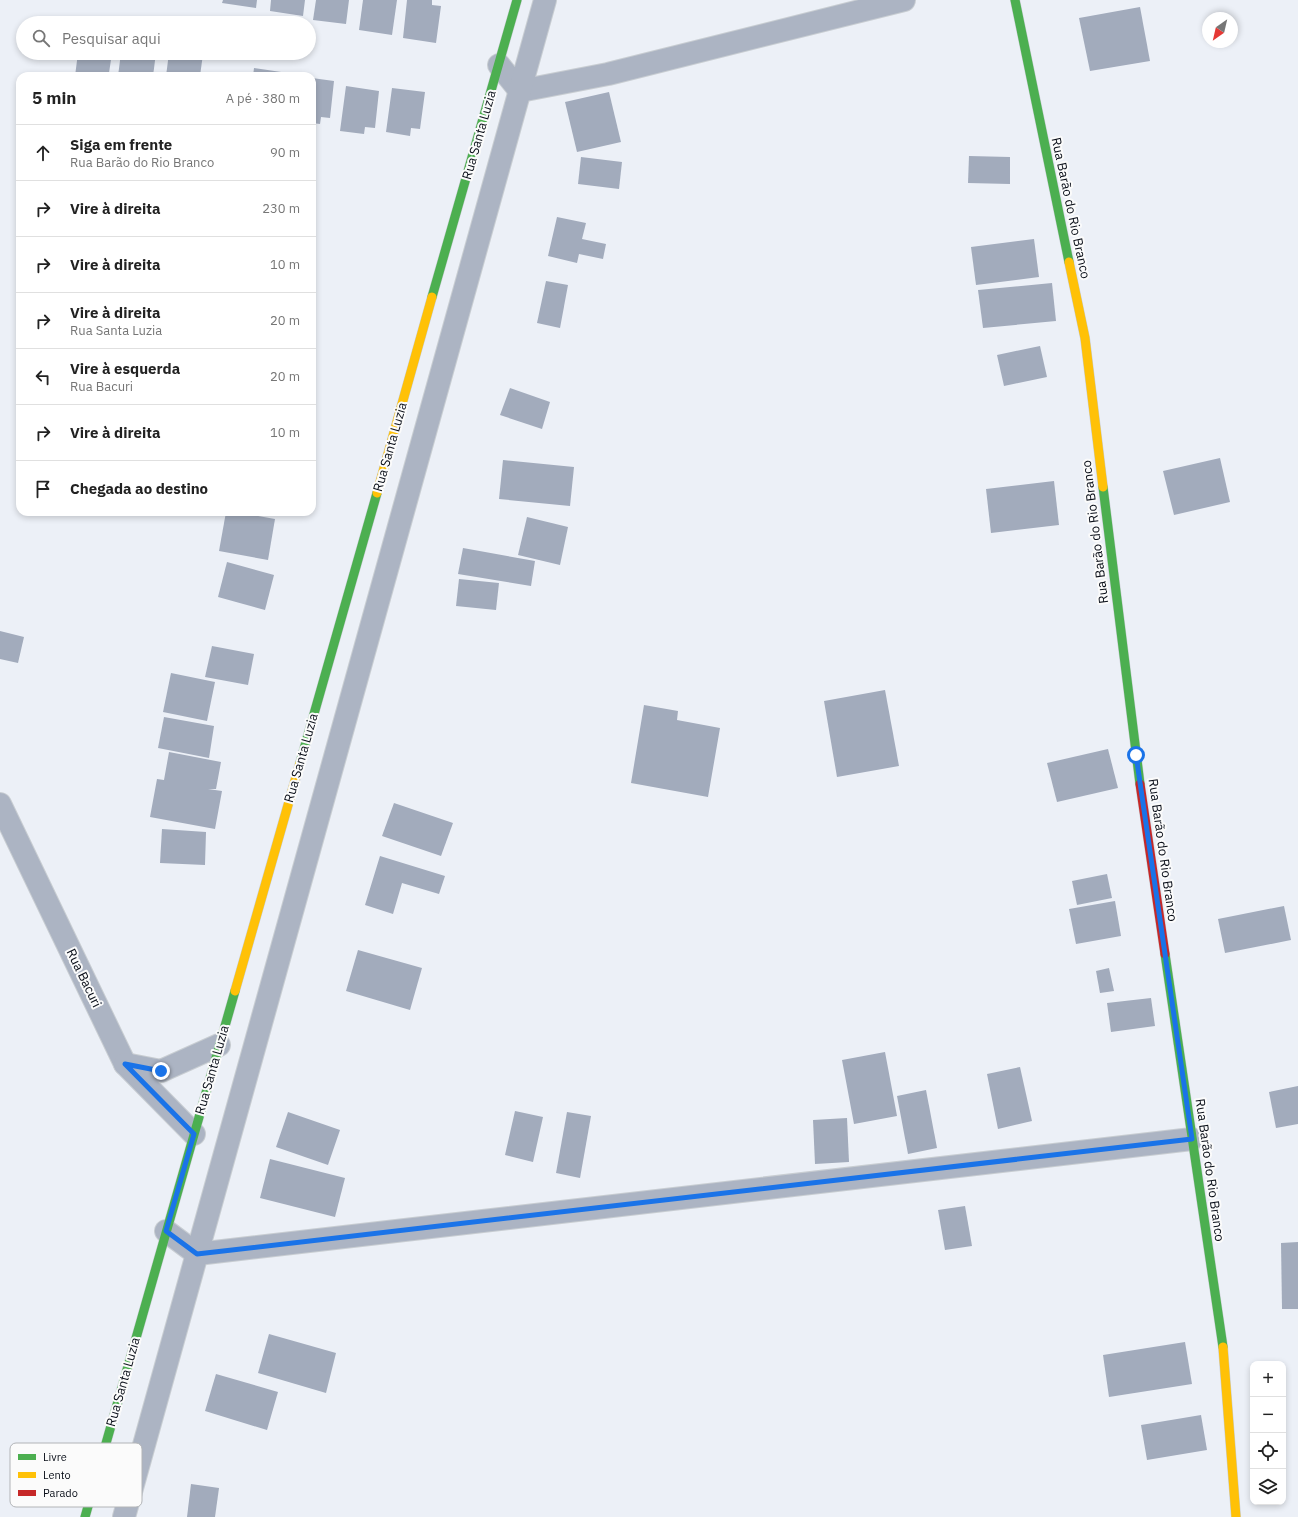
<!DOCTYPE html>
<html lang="pt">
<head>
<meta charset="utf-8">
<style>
  :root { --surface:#fff; --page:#f6f6f6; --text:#222; --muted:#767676; --line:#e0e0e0 }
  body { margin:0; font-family:"IBM Plex Sans",sans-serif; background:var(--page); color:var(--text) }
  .controls { position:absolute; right:12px; bottom:12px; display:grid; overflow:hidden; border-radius:8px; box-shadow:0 2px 6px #0003 }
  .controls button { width:36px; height:36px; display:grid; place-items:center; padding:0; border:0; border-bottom:1px solid var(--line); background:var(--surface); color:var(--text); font:20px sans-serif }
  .compass { position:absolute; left:1202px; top:12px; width:36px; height:36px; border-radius:50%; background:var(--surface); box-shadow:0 2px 6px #0003; rotate:214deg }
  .stop { position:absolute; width:12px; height:12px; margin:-9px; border:3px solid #1a73e8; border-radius:50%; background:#fff }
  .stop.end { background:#1a73e8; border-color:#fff; box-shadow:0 1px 4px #0008 }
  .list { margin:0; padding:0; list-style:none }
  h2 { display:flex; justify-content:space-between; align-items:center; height:52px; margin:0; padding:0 16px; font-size:17px }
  h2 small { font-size:13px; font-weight:400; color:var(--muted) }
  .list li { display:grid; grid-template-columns:26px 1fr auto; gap:12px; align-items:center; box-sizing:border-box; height:56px; padding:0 16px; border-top:1px solid var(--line) }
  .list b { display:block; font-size:15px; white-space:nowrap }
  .list p { margin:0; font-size:13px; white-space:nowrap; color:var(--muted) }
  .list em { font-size:13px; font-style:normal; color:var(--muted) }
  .icon { flex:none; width:22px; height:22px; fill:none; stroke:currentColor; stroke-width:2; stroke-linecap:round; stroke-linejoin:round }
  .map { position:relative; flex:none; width:1298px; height:1517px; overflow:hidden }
  .search { position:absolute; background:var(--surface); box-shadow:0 2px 6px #0003; left:16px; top:16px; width:300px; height:44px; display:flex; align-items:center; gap:10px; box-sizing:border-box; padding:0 14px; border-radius:22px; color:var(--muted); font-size:15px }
  .panel { position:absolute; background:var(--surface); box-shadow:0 2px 6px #0003; left:16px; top:72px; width:300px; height:444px; border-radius:12px }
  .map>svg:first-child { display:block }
  .building { fill:#a2abbc }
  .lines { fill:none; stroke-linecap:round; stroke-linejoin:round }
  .street-casing { stroke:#c8cdd2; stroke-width:24 }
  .fast-casing { stroke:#c8cdd2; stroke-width:10 }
  .slow-casing { stroke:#c8cdd2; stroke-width:10 }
  .jam-casing { stroke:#c8cdd2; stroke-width:10 }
  .street { stroke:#acb4c3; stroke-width:22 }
  .fast { stroke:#4caf50; stroke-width:9 }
  .slow { stroke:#ffc107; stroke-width:9 }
  .jam { stroke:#c62828; stroke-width:9 }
  .route { stroke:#1a73e8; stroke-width:5 }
  .labels { text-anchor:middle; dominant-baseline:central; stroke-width:4; stroke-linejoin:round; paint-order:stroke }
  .street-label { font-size:13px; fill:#080d17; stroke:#fbfbfb }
  .key { fill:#fbfbfb; stroke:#b2b4b7; stroke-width:1 }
  .key-label { font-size:11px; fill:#080d17 }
</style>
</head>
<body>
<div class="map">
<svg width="1298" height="1517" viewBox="0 0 1298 1517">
  <rect width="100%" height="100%" fill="#ecf0f7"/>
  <g class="building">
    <polygon points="223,0 257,0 256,8 222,3"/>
    <polygon points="271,0 305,0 303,16 270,11"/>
    <polygon points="316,0 349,0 346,24 313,20"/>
    <polygon points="363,0 397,0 392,35 359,30"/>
    <polygon points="407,0 432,0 432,5 441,6 436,43 403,38"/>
    <polygon points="1140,7 1150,61 1090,71 1079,18"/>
    <polygon points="78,53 112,53 109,73 100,72 100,76 75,76"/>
    <polygon points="121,53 156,53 153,76 118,76"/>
    <polygon points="169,53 203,54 200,76 166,76"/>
    <polygon points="254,68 288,73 287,76 253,76"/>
    <polygon points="312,78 334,81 330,118 321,117 320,124 312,123"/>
    <polygon points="346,86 379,91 375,128 365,127 364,134 340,131"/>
    <polygon points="392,88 425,92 420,129 411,128 410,136 386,132"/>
    <polygon points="609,92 621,142 577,152 565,102"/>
    <polygon points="969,156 1010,157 1010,184 968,183"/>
    <polygon points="581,157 622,162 619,189 578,184"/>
    <polygon points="557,217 586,223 582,239 606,244 603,259 579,254 577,263 548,256"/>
    <polygon points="1034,239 1039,277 976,285 971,247"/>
    <polygon points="546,281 568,285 560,328 537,323"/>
    <polygon points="1052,283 1056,321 983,328 978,290"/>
    <polygon points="1040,346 1047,377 1004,386 997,355"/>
    <polygon points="510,388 550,402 542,429 500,415"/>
    <polygon points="1220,458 1230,502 1174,515 1163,471"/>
    <polygon points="503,460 574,467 570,506 499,499"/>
    <polygon points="1054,481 1059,525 991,533 986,489"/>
    <polygon points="226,512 235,512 275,519 268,560 219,551"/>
    <polygon points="527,517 568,527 560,565 518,555"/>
    <polygon points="463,548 535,561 531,586 458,574"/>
    <polygon points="227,562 274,575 265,610 218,597"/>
    <polygon points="459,579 499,583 496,610 456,606"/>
    <polygon points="0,631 24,637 18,663 0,659"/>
    <polygon points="212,646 254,654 248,685 205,677"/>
    <polygon points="171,673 215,682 207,721 163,712"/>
    <polygon points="885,690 899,766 837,777 824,701"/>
    <polygon points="644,705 678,711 677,720 720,728 708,797 631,783"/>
    <polygon points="164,717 214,726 209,758 158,748"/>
    <polygon points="1108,749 1118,788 1057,802 1047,763"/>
    <polygon points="169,752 221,762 216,789 208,789 222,791 215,829 150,817 157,779 164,780"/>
    <polygon points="394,803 453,823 441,856 382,836"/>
    <polygon points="162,829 206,832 205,865 160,863"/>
    <polygon points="380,856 445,876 439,894 402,883 393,914 365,905"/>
    <polygon points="1107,874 1112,898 1077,905 1072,881"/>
    <polygon points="1115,901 1121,936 1076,944 1069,909"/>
    <polygon points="1284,906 1291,940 1225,953 1218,919"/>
    <polygon points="358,950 422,968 410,1010 346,991"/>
    <polygon points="1109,968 1114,991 1100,993 1096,971"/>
    <polygon points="1151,998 1155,1026 1111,1032 1107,1003"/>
    <polygon points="885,1052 897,1116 854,1124 842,1060"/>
    <polygon points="1020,1067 1032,1121 998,1129 987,1074"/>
    <polygon points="1298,1086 1298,1124 1276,1128 1269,1092"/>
    <polygon points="926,1090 937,1148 908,1154 897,1096"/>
    <polygon points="515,1111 543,1117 533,1162 505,1155"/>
    <polygon points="288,1112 340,1130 328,1165 276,1147"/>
    <polygon points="567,1112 591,1116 580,1178 556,1173"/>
    <polygon points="847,1118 849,1162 815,1164 813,1120"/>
    <polygon points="270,1159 345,1178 335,1217 260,1198"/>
    <polygon points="965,1206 972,1246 945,1250 938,1210"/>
    <polygon points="1298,1242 1298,1309 1282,1309 1281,1243"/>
    <polygon points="269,1334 336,1353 326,1393 258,1373"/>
    <polygon points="1185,1342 1192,1384 1109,1397 1103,1355"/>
    <polygon points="216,1374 278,1392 267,1430 205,1411"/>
    <polygon points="1201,1415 1207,1450 1147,1460 1141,1425"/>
    <polygon points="191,1484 219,1488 215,1517 187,1517"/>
  </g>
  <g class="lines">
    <g class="street-casing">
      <g id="street">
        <polyline points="499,65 520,91 608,74 904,0"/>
        <polyline points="0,804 125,1064 194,1134"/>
        <polyline points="125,1064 161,1071 219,1045"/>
        <polyline points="166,1231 197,1254 1192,1139"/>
        <polyline points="124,1517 545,0"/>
      </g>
    </g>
    <g class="fast-casing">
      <g id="fast">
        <polyline points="1015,0 1069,262"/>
        <polyline points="432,297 517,0"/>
        <polyline points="1103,487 1140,784"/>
        <polyline points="300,763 377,493"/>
        <polyline points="1165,954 1223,1347"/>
        <polyline points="85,1517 235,991"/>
      </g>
    </g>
    <g class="slow-casing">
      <g id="slow">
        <polyline points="1069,262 1085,338 1103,487"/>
        <polyline points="377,493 432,297"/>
        <polyline points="235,991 300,763"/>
        <polyline points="1223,1347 1236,1517"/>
      </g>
    </g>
    <g class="jam-casing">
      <polyline id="jam" points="1140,784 1165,954"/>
    </g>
    <use href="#street" class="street"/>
    <use href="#fast" class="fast"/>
    <use href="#slow" class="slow"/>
    <use href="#jam" class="jam"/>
  </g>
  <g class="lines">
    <polyline class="route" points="161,1071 125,1064 194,1134 166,1231 197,1254 1192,1139 1136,755"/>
  </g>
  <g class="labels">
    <g class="street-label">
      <text transform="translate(479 135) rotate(-74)">Rua Santa Luzia</text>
      <text transform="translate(1071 208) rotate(78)">Rua Barão do Rio Branco</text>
      <text transform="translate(390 447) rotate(-74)">Rua Santa Luzia</text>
      <text transform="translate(1095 532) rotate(-97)">Rua Barão do Rio Branco</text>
      <text transform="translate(301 758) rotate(-74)">Rua Santa Luzia</text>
      <text transform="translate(1163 850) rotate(82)">Rua Barão do Rio Branco</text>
      <text transform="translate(84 978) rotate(64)">Rua Bacuri</text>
      <text transform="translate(212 1070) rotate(-74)">Rua Santa Luzia</text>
      <text transform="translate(1210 1170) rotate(82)">Rua Barão do Rio Branco</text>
      <text transform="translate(123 1382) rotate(-74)">Rua Santa Luzia</text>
    </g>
  </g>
  <rect x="10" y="1443" width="132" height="64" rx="6" class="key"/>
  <rect x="18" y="1454" width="18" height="6" fill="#4caf50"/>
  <rect x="18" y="1472" width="18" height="6" fill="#ffc107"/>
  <rect x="18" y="1490" width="18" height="6" fill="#c62828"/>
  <g class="key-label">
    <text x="43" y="1461">Livre</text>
    <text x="43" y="1479">Lento</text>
    <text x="43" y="1497">Parado</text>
  </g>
</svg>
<div class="controls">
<button>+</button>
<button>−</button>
<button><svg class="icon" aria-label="locate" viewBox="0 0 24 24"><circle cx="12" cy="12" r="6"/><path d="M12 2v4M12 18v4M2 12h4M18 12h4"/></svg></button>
<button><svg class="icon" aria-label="layers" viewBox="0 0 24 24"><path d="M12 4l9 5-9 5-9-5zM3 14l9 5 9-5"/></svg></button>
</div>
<svg class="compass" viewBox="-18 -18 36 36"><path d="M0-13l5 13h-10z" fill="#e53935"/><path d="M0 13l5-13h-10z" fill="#767676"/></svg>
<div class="stop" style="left:1136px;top:755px"></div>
<div class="stop end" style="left:161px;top:1071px"></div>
<div class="search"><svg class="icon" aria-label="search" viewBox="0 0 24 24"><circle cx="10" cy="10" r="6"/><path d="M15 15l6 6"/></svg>Pesquisar aqui</div>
<section class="panel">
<h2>5 min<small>A pé · 380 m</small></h2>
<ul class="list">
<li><svg class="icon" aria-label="ahead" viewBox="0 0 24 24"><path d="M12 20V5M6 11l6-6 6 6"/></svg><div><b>Siga em frente</b><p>Rua Barão do Rio Branco</p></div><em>90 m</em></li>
<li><svg class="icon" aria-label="right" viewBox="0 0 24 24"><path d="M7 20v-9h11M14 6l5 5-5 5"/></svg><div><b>Vire à direita</b></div><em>230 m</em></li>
<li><svg class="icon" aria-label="right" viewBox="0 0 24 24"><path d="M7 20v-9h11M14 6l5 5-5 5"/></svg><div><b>Vire à direita</b></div><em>10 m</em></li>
<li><svg class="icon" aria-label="right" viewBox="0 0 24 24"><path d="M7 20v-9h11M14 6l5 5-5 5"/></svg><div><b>Vire à direita</b><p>Rua Santa Luzia</p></div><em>20 m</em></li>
<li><svg class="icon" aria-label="left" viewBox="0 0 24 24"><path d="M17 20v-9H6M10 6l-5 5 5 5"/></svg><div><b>Vire à esquerda</b><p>Rua Bacuri</p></div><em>20 m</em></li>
<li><svg class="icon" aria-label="right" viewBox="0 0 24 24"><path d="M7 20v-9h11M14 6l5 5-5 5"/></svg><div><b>Vire à direita</b></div><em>10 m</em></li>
<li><svg class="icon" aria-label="arrive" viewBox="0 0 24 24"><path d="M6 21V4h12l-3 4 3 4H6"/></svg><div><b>Chegada ao destino</b></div></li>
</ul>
</section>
</div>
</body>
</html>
